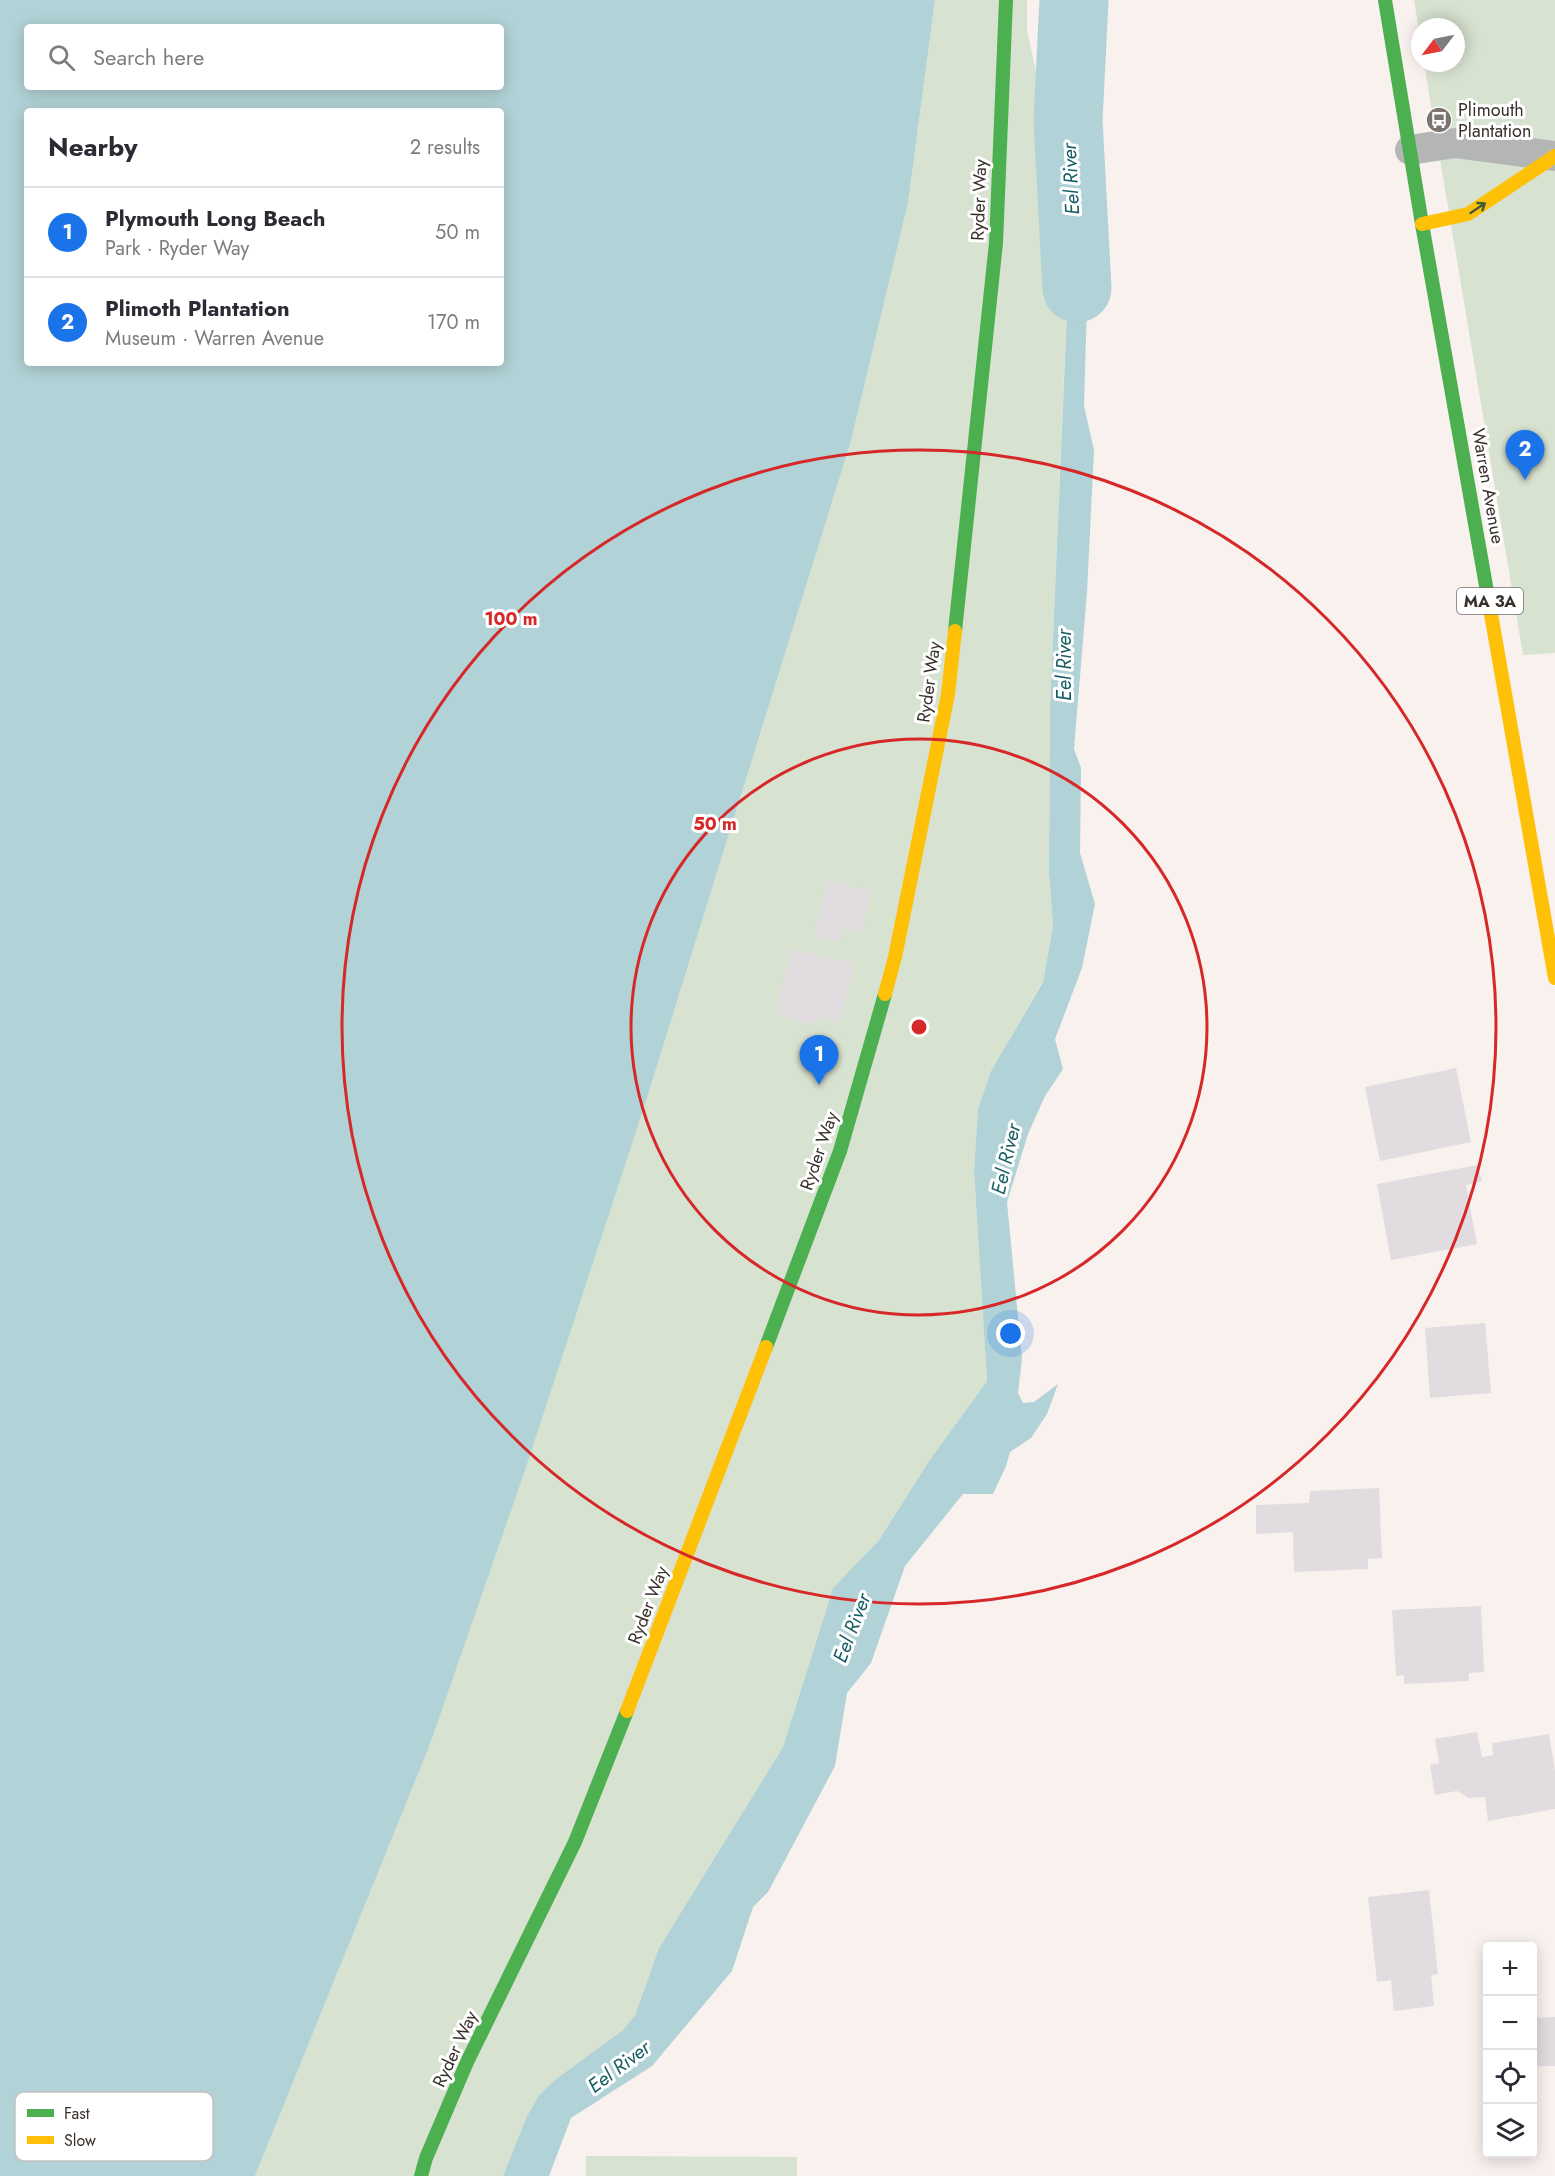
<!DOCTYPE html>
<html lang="en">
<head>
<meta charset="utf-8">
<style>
  :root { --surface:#fff; --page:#f2f2f3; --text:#2b2b33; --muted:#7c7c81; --line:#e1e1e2; --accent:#1a73e8 }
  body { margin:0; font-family:Jost,sans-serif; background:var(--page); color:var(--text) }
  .controls { position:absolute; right:18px; bottom:18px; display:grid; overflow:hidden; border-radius:6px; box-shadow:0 3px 15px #0003 }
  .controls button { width:54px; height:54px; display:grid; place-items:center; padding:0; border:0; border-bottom:2px solid var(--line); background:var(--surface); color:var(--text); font:30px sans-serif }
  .compass { position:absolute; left:1411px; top:18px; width:54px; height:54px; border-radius:50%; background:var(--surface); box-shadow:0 3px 15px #0003; rotate:238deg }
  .you { position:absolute; left:1011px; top:1334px; width:21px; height:21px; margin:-15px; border:4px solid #fff; border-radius:50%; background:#1a73e8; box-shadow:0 0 0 9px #1a73e833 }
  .badge { display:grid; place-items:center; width:39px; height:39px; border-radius:50%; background:var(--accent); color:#fff; font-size:20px; font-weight:700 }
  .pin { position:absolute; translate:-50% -50px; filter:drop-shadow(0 2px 3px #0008) }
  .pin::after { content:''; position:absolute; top:32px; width:21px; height:18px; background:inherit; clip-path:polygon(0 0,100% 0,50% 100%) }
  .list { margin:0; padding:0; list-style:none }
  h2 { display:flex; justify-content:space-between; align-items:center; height:78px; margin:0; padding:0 24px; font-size:26px }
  h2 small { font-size:20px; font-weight:400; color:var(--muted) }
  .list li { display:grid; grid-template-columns:39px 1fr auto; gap:18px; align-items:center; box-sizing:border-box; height:90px; padding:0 24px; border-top:2px solid var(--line) }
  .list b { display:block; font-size:22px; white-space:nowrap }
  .list p { margin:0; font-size:20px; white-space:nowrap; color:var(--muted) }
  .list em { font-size:20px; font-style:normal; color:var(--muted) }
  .icon { flex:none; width:33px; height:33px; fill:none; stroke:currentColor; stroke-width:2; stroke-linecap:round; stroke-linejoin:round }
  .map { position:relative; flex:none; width:1555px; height:2176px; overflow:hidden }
  .search { position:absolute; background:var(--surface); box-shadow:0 3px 15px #0003; left:24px; top:24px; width:480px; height:66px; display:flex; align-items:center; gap:15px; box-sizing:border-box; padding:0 21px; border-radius:6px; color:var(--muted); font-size:22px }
  .panel { position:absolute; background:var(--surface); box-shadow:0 3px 15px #0003; left:24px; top:108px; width:480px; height:258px; border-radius:6px }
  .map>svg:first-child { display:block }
  .green { fill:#d8e2d0 }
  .water { fill:#b1d2d6; fill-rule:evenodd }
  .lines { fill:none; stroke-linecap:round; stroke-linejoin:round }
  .river { stroke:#b1d2d6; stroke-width:69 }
  .building { fill:#e1dcdf }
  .street { stroke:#b3b6b4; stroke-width:30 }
  .fast { stroke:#4caf50; stroke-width:14 }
  .slow { stroke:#ffc107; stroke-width:14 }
  .oneway { stroke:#405c39 }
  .ring { fill:none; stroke:#d62828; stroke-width:3 }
  .labels { text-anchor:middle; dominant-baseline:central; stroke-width:6; stroke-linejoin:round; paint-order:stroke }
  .shield { fill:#fff; stroke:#746e6b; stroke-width:1.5 }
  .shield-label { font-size:16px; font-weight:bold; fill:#39302c }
  .poi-label { font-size:18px; fill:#39302c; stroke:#fff; text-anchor:start }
  .street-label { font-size:18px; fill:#39302c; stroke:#fff }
  .water-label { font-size:20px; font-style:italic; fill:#175d65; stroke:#fff }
  .key { fill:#fff; stroke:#c4c1c0; stroke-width:1.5 }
  .key-label { font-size:16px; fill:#39302c }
  .centre { fill:#d62828; stroke:#fff; stroke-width:3 }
  .ring-label { font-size:18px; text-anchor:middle; font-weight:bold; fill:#d62828; stroke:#fff; stroke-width:6; stroke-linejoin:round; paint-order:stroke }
</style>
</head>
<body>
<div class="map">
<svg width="1555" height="2176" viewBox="0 0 1555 2176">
  <rect width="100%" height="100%" fill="#f9f1ee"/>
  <g class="green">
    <polygon points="935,0 1027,0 1027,30 1061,188 1067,303 1050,707 1049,874 1053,926 1043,981 991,1071 978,1109 974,1170 987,1381 929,1461 879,1540 833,1588 783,1747 659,1948 635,2015 623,2030 556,2079 539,2095 527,2116 503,2176 255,2176 429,1747 647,1098 851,441 908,203"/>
    <polygon points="1414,0 1555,0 1555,653 1523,655 1424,63 1456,63 1456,27 1420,27 1420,37"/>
    <polygon points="586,2156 797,2157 797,2176 586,2176"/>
  </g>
  <g class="water">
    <path d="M0 0H935L908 203 851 441 647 1098 524 1473 429 1747 255 2176H0ZM27 27H501V87H27ZM27 111H501V363H27Z"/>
    <polygon points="1072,195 1087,302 1084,406 1094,450 1087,592 1074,749 1081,768 1080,853 1095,904 1082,968 1055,1039 1063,1069 1045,1096 1028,1134 1007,1202 1022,1359 1018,1393 1023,1403 1034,1402 1058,1384 1047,1414 1031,1438 1010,1452 1006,1466 993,1494 963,1494 905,1566 871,1663 847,1693 835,1766 768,1892 753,1907 732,1971 652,2066 571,2118 549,2176 503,2176 527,2116 539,2095 556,2079 623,2030 635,2015 659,1948 783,1747 833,1588 879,1540 929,1461 987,1381 974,1170 978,1109 991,1071 1043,982 1053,926 1049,874 1050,707"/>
  </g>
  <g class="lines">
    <polyline class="river" points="1074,0 1068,120 1077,288"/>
  </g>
  <g class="building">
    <polygon points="827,881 871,891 861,933 842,929 839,942 814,936"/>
    <polygon points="792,949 854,964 840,1023 818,1018 816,1025 775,1014"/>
    <polygon points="1456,1068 1471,1142 1380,1161 1365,1087"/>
    <polygon points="1478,1165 1482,1181 1466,1185 1477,1244 1391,1260 1377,1184"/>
    <polygon points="1485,1323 1491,1393 1430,1398 1425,1328"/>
    <polygon points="1379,1488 1382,1558 1368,1559 1368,1569 1294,1572 1293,1532 1256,1534 1256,1505 1309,1503 1310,1491"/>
    <polygon points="1481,1606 1484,1672 1469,1673 1469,1681 1404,1684 1404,1675 1396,1676 1392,1610"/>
    <polygon points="1477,1732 1482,1757 1493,1755 1492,1743 1549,1734 1555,1771 1555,1809 1488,1821 1485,1797 1469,1798 1457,1791 1435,1795 1430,1765 1439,1763 1435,1739"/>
    <polygon points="1429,1890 1438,1974 1431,1975 1434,2006 1394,2011 1391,1980 1377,1982 1368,1897"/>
    <polygon points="1555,2017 1555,2066 1532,2066 1532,2018"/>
  </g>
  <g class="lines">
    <polyline class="street" points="1410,150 1455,143 1554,156"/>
    <g class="fast">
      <polyline points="1385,0 1422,224 1488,597"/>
      <polyline points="955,631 996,243 1006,0"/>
      <polyline points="766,1347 840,1151 885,994"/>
      <polyline points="421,2176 426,2158 467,2062 575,1842 627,1711"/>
    </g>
    <g class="slow">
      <polyline points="1422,224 1468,214 1555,156"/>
      <polyline points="1488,597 1555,978"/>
      <polyline points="885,994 895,957 948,694 955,631"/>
      <polyline points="627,1711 766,1347"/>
    </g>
  </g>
  <defs><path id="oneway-shaft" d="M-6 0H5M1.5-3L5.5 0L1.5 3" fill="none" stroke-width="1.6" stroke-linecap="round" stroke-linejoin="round" transform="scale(1.5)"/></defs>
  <use class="oneway" href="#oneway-shaft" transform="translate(1478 208) rotate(-34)"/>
  <g class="ring">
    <circle cx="919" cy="1027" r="288"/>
    <circle cx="919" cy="1027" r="577"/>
  </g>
  <defs>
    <g id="bus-disc" transform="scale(1.35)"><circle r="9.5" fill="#7c7470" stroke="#fff"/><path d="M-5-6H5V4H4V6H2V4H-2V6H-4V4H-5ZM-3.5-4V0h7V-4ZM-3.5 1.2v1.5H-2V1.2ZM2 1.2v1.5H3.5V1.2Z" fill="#fff"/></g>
  </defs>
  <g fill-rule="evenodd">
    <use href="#bus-disc" x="1439" y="120"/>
  </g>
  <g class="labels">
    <rect class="shield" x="1457" y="588" width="66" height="26" rx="4.5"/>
    <g class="shield-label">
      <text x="1490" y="601">MA 3A</text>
    </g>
    <g class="poi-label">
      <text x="1458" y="110">Plimouth<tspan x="1458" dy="21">Plantation</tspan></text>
    </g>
    <g class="street-label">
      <text transform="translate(979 200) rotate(-88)">Ryder Way</text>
      <text transform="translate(1488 486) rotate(80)">Warren Avenue</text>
      <text transform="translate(929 682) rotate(-82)">Ryder Way</text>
      <text transform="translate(819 1151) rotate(-71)">Ryder Way</text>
      <text transform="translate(648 1605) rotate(-69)">Ryder Way</text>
      <text transform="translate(455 2049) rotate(-65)">Ryder Way</text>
    </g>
    <g class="water-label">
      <text transform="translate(1071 179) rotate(-93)">Eel River</text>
      <text transform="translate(1064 665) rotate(-90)">Eel River</text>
      <text transform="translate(1006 1159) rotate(-77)">Eel River</text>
      <text transform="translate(852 1628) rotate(-69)">Eel River</text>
      <text transform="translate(619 2067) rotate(-37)">Eel River</text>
    </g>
  </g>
  <rect x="15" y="2092" width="198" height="69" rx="9" class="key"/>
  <rect x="27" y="2109" width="27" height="8" fill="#4caf50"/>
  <rect x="27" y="2136" width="27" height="8" fill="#ffc107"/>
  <g class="key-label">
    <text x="64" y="2119">Fast</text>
    <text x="64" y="2146">Slow</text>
  </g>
  <circle cx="919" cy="1027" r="9" class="centre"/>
  <g class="ring-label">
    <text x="511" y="625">100 m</text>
    <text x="715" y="830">50 m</text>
  </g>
</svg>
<div class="controls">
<button>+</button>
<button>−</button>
<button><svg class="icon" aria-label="locate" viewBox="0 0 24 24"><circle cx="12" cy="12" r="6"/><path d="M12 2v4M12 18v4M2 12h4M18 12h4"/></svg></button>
<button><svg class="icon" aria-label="layers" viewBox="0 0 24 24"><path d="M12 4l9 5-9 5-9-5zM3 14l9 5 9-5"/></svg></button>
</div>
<svg class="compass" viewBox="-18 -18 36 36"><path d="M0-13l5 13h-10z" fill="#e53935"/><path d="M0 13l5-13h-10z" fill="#7c7c81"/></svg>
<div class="you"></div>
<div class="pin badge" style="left:819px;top:1085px">1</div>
<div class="pin badge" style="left:1525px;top:480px">2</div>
<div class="search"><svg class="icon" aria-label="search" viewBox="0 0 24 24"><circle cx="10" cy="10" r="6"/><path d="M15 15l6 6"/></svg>Search here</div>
<section class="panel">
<h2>Nearby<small>2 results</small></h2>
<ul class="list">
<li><span class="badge">1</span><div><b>Plymouth Long Beach</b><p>Park · Ryder Way</p></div><em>50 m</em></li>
<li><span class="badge">2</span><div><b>Plimoth Plantation</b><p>Museum · Warren Avenue</p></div><em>170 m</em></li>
</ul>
</section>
</div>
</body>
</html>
